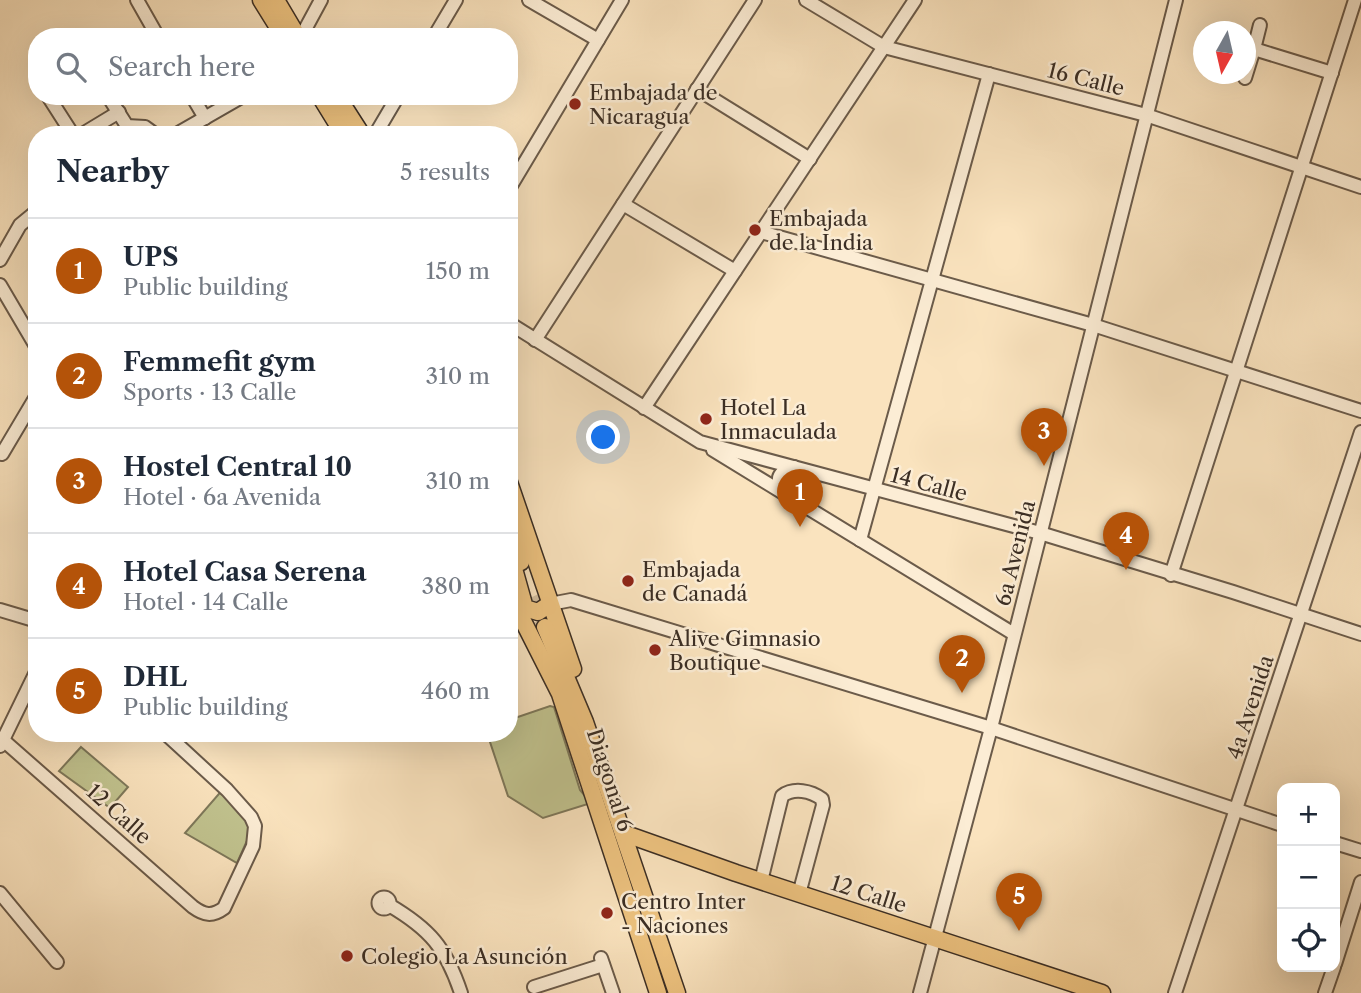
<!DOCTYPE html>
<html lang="en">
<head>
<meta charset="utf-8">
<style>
  :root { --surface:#fff; --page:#f6f6f7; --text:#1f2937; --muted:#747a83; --line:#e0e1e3; --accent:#b45309 }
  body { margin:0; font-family:"Libre Caslon Text",serif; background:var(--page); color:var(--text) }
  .controls { position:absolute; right:21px; bottom:21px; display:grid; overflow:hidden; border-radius:14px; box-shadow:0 7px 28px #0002 }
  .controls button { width:63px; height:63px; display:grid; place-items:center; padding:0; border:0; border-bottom:2px solid var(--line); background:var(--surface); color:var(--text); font:35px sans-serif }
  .compass { position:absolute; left:1193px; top:21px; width:63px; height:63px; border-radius:50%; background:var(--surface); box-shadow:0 7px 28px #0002; rotate:188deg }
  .you { position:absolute; left:604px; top:438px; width:24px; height:24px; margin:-18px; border:5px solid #fff; border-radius:50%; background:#1a73e8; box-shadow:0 0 0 10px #1a73e833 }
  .badge { display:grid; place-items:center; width:46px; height:46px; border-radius:50%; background:var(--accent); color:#fff; font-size:23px; font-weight:700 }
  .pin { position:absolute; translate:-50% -58px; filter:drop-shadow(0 2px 4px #0008) }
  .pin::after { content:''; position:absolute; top:37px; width:24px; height:21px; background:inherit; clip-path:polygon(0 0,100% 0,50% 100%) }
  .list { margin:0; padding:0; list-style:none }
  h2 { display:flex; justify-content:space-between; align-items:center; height:91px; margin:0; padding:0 28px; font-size:30px }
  h2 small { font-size:23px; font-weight:400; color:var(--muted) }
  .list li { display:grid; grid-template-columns:46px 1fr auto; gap:21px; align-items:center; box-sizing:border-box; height:105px; padding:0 28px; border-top:2px solid var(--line) }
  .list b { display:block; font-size:26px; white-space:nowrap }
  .list p { margin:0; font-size:23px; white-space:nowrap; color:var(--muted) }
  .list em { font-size:23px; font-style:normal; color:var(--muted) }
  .icon { flex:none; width:38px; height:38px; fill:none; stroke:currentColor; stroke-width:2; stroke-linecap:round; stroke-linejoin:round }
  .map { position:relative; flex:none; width:1361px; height:993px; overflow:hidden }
  .search { position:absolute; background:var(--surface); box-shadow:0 7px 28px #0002; left:28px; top:28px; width:490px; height:77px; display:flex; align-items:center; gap:18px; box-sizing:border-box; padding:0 24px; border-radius:28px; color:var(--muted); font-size:26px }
  .panel { position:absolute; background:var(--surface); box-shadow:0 7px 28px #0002; left:28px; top:126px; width:490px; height:616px; border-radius:28px }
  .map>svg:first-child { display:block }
  .green { fill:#c1c38f; stroke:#7e785a; stroke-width:2 }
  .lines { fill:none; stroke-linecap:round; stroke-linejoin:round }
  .major-tunnel { stroke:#d4bf9f; stroke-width:16; stroke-dasharray:16 8; stroke-linecap:butt }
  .minor-casing { stroke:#6b5b4a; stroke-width:16 }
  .major-casing { stroke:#3b2e24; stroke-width:19 }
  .minor { stroke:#fcedd5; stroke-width:12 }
  .major { stroke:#edc27f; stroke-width:16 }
  .poi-dot { fill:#8f2418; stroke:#fcedd5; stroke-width:2.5 }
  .labels { text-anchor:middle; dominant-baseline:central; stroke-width:5; stroke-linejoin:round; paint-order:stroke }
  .street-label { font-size:21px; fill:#3b2e24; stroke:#fcedd5 }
  .poi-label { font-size:21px; fill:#3b2e24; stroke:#fcedd5; text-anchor:start }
</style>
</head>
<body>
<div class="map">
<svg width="1361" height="993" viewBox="0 0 1361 993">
  <rect width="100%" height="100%" fill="#fae3be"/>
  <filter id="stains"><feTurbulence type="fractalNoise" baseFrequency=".00286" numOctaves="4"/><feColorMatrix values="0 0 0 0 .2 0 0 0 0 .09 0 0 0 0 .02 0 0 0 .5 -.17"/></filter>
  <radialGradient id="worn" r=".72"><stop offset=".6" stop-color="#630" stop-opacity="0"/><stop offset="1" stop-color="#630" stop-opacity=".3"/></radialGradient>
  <g class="green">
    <polygon points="550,706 554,707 580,790 591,803 543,818 508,796 487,733 509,733 509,720"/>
    <polygon points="81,747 128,787 110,808 59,771"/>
    <polygon points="224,788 250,817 250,834 237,863 185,833"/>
  </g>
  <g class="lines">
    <polyline class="major-tunnel" points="532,597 543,621"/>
    <g class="minor-casing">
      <g id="minor">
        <polyline points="137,0 158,37"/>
        <polyline points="529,0 598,40"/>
        <polyline points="806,0 884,47 1146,115 1361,187"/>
        <polyline points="69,36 70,37"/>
        <polyline points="301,37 321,0"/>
        <polyline points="434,37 456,0"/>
        <polyline points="1254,49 1260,25"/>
        <polyline points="1245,78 1254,49 1332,73"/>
        <polyline points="697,89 810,159"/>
        <polyline points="48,96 73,135"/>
        <polyline points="108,96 127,126 145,127 156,135"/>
        <polyline points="192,96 205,118"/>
        <polyline points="81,135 119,112"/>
        <polyline points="175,135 243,96"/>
        <polyline points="375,135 398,96"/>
        <polyline points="509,189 622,0"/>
        <polyline points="623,204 735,271"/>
        <polyline points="761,232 1093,325 1361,411"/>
        <polyline points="0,260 20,225 37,211"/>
        <polyline points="0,285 37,348"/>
        <polyline points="509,323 700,442 1040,533 1233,592 1361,634"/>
        <polyline points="535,340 755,0"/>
        <polyline points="644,408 915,0"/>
        <polyline points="713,450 1014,634"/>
        <polyline points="2,454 37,395"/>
        <path d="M785 494C775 481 776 472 794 467"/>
        <polyline points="860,540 989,74"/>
        <polyline points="1171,575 1355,0"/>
        <polyline points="550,604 571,600 991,728 1282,825"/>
        <polyline points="0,610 37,621"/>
        <path d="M3 740 193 907C204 915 212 917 224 908L253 846 255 826 251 817 227 790 165 733"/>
        <polyline points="0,746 37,670"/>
        <polyline points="1335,843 1361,851"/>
        <path d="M761 881 782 796C794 787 811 791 822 799L823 805 799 894"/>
        <polyline points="0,893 57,962"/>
        <circle cx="384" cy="903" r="5.5"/>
        <path d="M389 905C430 929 446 948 461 993"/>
        <polyline points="601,958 613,993"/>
        <polyline points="1335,964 1361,882"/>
        <polyline points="534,987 603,965"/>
        <polyline points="920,993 991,728 1176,0"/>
        <polyline points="1175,993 1361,432"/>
        <polyline points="1325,993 1334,967"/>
      </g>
    </g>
    <g class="major-casing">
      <g id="major">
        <polyline points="261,0 284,37"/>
        <polyline points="276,0 298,37"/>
        <polyline points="320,96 344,135"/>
        <polyline points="337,96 362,135"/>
        <polyline points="509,482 573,669"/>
        <polyline points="509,517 521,562"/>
        <polyline points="509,551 525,608 538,612 550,604"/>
        <polyline points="509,585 516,607 560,694 658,993"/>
        <polyline points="545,627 585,722 677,993"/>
        <polyline points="623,833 736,873 1102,993"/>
      </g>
    </g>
    <use href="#minor" class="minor"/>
    <use href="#major" class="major"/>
  </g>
  <g class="poi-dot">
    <circle cx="575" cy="104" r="7"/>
    <circle cx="755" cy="230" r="7"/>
    <circle cx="706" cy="419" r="7"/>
    <circle cx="628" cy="581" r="7"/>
    <circle cx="655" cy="650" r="7"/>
    <circle cx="607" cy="913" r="7"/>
    <circle cx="347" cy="956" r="7"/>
  </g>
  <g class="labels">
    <g class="street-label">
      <text transform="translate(1086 79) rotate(14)">16 Calle</text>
      <text transform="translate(929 484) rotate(15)">14 Calle</text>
      <text transform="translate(1015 553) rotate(-76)">6a Avenida</text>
      <text transform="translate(1250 707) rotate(-72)">4a Avenida</text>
      <text transform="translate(610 780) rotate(72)">Diagonal 6</text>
      <text transform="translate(119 814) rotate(42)">12 Calle</text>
      <text transform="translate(869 894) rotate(18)">12 Calle</text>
    </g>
    <g class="poi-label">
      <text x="589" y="92">Embajada de<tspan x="589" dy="24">Nicaragua</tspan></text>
      <text x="769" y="218">Embajada<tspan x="769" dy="24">de la India</tspan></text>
      <text x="720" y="407">Hotel La<tspan x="720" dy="24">Inmaculada</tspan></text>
      <text x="642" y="569">Embajada<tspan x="642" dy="24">de Canadá</tspan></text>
      <text x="669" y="638">Alive Gimnasio<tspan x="669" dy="24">Boutique</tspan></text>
      <text x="621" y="901">Centro Inter<tspan x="621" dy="24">- Naciones</tspan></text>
      <text x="361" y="956">Colegio La Asunción</text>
    </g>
  </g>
  <rect width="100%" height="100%" filter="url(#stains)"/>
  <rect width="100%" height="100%" fill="url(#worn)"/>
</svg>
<div class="controls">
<button>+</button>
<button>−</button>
<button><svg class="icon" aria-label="locate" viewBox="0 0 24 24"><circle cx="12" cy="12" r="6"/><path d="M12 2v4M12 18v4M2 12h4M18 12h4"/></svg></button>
</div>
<svg class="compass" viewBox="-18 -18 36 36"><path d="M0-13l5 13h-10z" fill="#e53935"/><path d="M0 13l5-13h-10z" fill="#747a83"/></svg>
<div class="you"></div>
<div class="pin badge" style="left:800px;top:527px">1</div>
<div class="pin badge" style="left:962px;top:693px">2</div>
<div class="pin badge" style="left:1044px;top:466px">3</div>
<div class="pin badge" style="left:1126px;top:570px">4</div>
<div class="pin badge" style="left:1019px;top:931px">5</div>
<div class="search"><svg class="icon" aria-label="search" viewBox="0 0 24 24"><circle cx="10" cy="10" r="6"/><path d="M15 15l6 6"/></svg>Search here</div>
<section class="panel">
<h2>Nearby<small>5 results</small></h2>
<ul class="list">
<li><span class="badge">1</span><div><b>UPS</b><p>Public building</p></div><em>150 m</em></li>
<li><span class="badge">2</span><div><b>Femmefit gym</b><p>Sports · 13 Calle</p></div><em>310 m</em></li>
<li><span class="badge">3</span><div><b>Hostel Central 10</b><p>Hotel · 6a Avenida</p></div><em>310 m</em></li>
<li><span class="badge">4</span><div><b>Hotel Casa Serena</b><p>Hotel · 14 Calle</p></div><em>380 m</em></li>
<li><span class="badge">5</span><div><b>DHL</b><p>Public building</p></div><em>460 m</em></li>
</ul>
</section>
</div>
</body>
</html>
